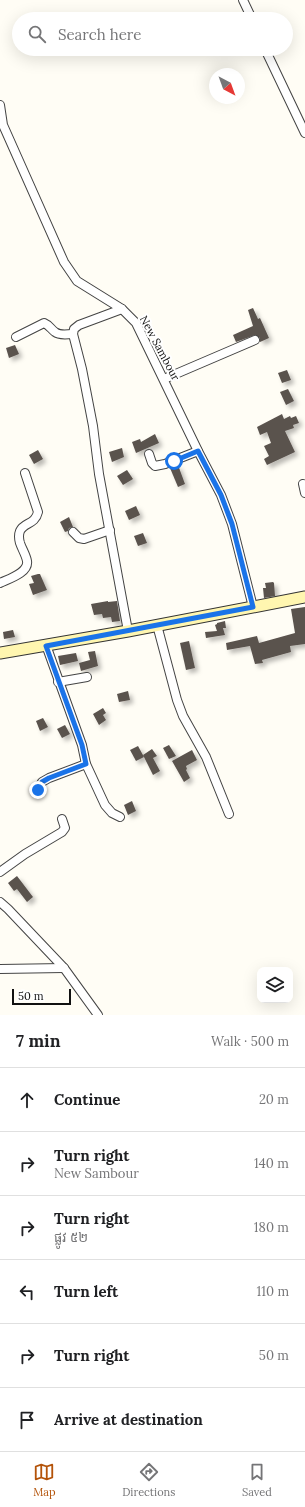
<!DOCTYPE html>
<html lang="en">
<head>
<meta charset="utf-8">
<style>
  :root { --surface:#fff; --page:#f2f2f2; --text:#202124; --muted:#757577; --line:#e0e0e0; --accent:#b45309 }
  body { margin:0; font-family:Lora,"Noto Sans Khmer",serif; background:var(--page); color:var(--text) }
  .controls { position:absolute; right:12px; bottom:12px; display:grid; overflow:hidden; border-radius:8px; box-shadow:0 4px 16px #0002 }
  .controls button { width:36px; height:36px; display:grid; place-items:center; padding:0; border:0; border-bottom:1px solid var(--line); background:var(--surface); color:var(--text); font:20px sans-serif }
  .compass { position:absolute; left:209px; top:68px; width:36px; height:36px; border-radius:50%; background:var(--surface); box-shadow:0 4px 16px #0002; rotate:139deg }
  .scale { position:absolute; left:12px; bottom:10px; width:59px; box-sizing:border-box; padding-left:4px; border:2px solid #111; border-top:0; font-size:11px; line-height:14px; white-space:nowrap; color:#111; -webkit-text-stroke:3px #fff; paint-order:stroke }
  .stop { position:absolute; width:12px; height:12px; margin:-9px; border:3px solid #1a73e8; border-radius:50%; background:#fff }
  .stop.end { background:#1a73e8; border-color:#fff; box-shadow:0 1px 4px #0008 }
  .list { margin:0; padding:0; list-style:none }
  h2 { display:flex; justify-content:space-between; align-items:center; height:52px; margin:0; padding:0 16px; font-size:17px }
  h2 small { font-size:13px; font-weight:400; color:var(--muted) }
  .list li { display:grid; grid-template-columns:26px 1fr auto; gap:12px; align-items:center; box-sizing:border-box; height:64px; padding:0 16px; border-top:1px solid var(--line) }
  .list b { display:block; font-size:15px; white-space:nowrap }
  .list p { margin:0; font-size:13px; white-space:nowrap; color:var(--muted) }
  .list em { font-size:13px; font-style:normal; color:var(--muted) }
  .icon { flex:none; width:22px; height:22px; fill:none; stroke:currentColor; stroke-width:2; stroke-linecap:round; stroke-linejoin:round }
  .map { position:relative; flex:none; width:305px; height:1015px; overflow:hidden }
  .search { position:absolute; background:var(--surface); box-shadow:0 4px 16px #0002; left:12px; right:12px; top:12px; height:44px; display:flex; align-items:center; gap:10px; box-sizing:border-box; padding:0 14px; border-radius:22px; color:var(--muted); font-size:15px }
  .sheet { height:436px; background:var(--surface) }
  nav { display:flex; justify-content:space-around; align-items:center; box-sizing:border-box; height:56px; border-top:1px solid var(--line); background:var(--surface); font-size:11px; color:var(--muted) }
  nav a { display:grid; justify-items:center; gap:2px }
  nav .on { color:var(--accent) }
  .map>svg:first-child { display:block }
  .building { fill:#5a524d; filter:url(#shadow) }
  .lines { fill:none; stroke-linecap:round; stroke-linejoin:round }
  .street-casing { stroke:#444; stroke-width:10 }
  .secondary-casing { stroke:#333; stroke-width:13 }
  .street { stroke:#fff; stroke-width:8 }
  .secondary { stroke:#fff6b0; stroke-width:11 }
  .route { stroke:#1a73e8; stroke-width:5 }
  .labels { text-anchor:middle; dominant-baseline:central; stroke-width:4; stroke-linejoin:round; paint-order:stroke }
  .street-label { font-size:11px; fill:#111; stroke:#fff }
</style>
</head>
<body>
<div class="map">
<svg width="305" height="1015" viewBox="0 0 305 1015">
  <defs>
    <filter id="shadow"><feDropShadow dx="3.5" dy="3.5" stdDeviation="2" flood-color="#0004"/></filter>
  </defs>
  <rect width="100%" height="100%" fill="#fffdf5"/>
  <g class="building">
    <polygon points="253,308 258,319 260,318 269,338 260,342 260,338 255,335 236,342 233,335 253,326 248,310"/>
    <polygon points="15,345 19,354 9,358 6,348"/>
    <polygon points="287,370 291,380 282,383 278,373"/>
    <polygon points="288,389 294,401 286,405 280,392"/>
    <polygon points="282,414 284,419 290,416 291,418 296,416 299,423 293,425 294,428 285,431 295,452 267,465 264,459 269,456 264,446 271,443 267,432 260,435 257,427"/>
    <polygon points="155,434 159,443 136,453 132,442 140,439 141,442"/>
    <polygon points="122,448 124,457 112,462 109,452"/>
    <polygon points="38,450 43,459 34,464 29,455"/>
    <polygon points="178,465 185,484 178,487 170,468"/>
    <polygon points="127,470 133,479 123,485 117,476"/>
    <polygon points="136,506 140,515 129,520 125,511"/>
    <polygon points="69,517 73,527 69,528 68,531 65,532 60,522"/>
    <polygon points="143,533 147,543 138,546 134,536"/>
    <polygon points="38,574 40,574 47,590 33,595 29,584 34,583 31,576"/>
    <polygon points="273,582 274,583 275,596 264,598 263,588 266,588 265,583"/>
    <polygon points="108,601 108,602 117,601 120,621 112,622 111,617 103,618 102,614 94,615 91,604"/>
    <polygon points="305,607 305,644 290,646 291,652 262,660 263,663 255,664 250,646 227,650 226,643 257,636 259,643 295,633 291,609"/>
    <polygon points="225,621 226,628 223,628 225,635 206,638 205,632 217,631 215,625 217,624 217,623"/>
    <polygon points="13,630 15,637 4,639 3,632"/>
    <polygon points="189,641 195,668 186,670 180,643"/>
    <polygon points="95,651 98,666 81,671 79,663 90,660 88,652"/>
    <polygon points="76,653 78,661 60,665 58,656"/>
    <polygon points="128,691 130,700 119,702 117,694"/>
    <polygon points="103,708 106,713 103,715 106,720 99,725 93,714"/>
    <polygon points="43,718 48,727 40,731 36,721"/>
    <polygon points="65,725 70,734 62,738 57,729"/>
    <polygon points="169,745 176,756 169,759 163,748"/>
    <polygon points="138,746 144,757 136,761 130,750"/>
    <polygon points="152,749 157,756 153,758 160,771 153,775 143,755"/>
    <polygon points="192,750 197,760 186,766 187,769 186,770 190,778 184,782 172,761"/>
    <polygon points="132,801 136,811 128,815 124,805"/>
    <polygon points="17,876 33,897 27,902 17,889 14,891 8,883"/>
  </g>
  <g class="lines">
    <g class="street-casing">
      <g id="street">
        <polyline points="243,0 252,19"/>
        <polyline points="265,49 305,133"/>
        <polyline points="0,105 3,125 64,262 77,281 122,309 136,323 198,451 221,495 232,524 253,607"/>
        <polyline points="122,309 79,325 74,329 73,334 82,369 93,426 99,474 128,631"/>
        <path d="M16 337 44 323C49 325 51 329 55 332 60 336 67 334 73 334"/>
        <polyline points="164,379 255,340"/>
        <polyline points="149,454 152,463 155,466 165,464 198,451"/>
        <polyline points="303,484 305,493"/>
        <polyline points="73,532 79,538 84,539 110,530"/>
        <path d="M0 583C8 579 29 573 27 561 26 555 22 549 20 543 19 539 18 536 20 531 24 522 35 525 38 512L25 473"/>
        <polyline points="157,625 177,700 183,716 206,757 229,814"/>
        <polyline points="46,645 82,745 86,764 105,805 112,813 120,817"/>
        <polyline points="58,682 87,677"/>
        <polyline points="38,790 42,782 49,778 86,764"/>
        <polyline points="0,872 25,854 62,832 65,828 62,819"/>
        <polyline points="0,902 8,909 64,968 98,1015"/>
        <polyline points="0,969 64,968"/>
      </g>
    </g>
    <g class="secondary-casing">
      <polyline id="secondary" points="0,653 128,631 305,597"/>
    </g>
    <use href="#street" class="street"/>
    <use href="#secondary" class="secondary"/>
  </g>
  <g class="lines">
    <polyline class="route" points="38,790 42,782 49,778 86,764 82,745 46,646 253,607 232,524 221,495 198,451 174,461"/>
  </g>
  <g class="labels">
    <g class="street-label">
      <text transform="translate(160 348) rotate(62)">New Sambour</text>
    </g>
  </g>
</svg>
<div class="controls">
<button><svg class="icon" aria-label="layers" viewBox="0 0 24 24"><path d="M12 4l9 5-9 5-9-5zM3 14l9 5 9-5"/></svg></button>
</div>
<svg class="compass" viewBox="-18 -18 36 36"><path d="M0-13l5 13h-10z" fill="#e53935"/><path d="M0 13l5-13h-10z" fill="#757577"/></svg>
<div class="scale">50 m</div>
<div class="stop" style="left:174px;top:461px"></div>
<div class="stop end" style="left:38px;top:790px"></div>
<div class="search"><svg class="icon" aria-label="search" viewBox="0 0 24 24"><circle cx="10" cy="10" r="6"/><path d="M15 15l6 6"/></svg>Search here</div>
</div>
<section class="sheet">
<h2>7 min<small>Walk · 500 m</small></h2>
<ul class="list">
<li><svg class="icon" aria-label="ahead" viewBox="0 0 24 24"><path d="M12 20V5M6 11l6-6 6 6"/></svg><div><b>Continue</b></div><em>20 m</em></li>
<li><svg class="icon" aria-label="right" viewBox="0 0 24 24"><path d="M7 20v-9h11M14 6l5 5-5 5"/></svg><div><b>Turn right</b><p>New Sambour</p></div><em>140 m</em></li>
<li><svg class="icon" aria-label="right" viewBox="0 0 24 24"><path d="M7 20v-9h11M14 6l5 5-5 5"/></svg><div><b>Turn right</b><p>ផ្លូវ ៥២</p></div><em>180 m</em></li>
<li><svg class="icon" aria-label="left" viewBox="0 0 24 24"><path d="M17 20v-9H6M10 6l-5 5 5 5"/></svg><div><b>Turn left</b></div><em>110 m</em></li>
<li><svg class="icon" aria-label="right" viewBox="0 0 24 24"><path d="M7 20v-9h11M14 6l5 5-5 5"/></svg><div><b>Turn right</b></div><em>50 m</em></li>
<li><svg class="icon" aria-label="arrive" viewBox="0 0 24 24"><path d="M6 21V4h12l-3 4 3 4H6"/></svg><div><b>Arrive at destination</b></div></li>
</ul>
</section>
<nav>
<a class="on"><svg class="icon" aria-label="map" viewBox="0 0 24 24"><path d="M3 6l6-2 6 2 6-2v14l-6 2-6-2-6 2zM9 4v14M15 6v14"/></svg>Map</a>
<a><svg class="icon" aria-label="directions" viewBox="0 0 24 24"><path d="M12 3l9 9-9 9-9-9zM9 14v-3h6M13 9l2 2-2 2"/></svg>Directions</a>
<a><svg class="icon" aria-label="saved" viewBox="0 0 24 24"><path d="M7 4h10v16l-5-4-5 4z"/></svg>Saved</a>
</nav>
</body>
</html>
